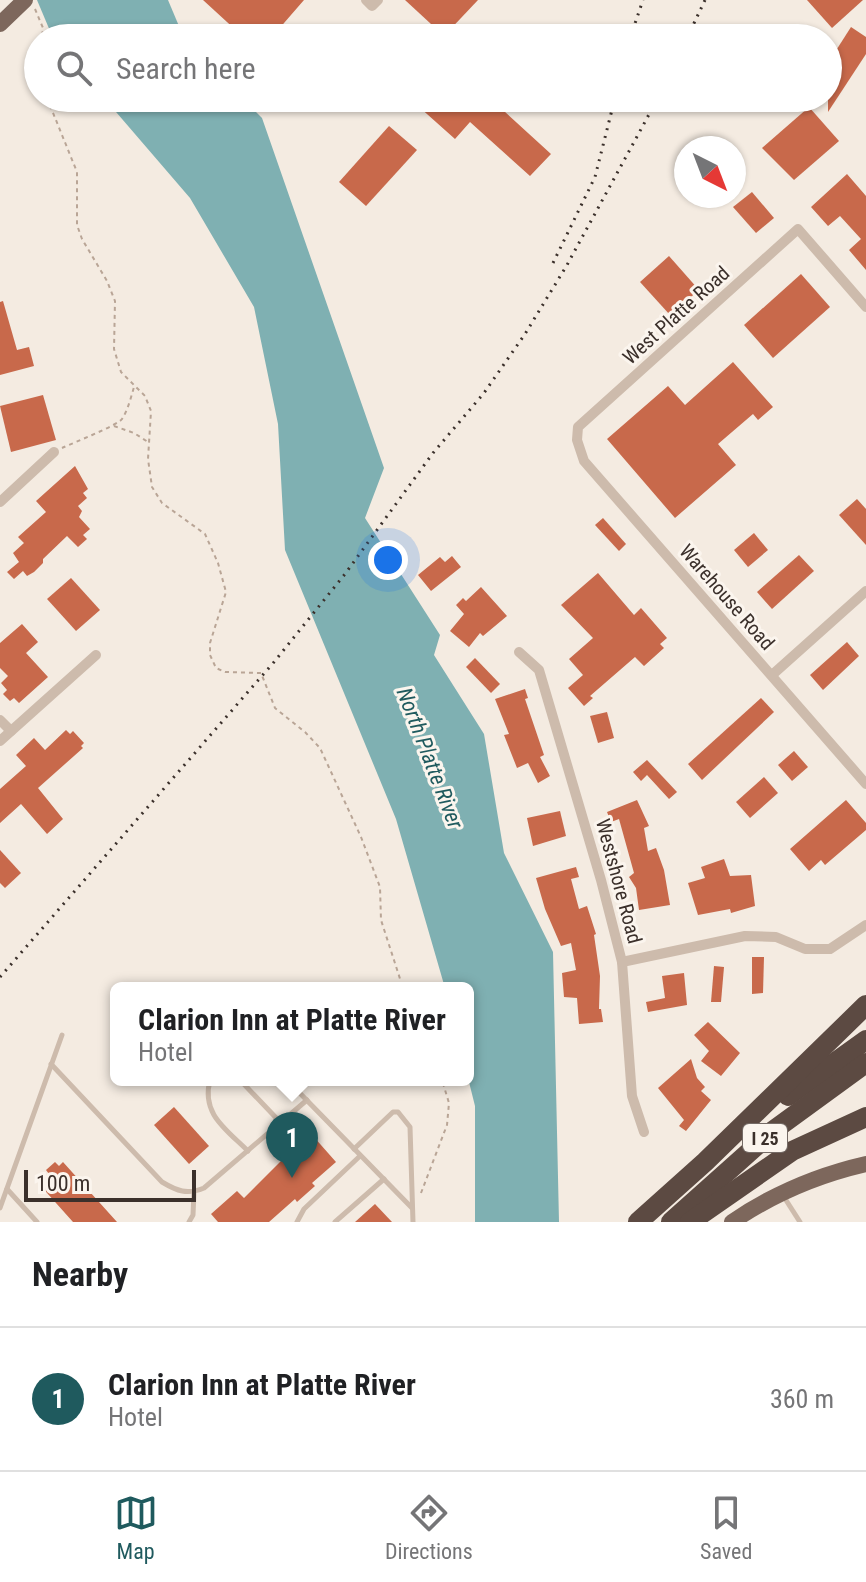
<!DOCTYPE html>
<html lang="en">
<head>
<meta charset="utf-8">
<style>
  :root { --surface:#fff; --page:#f2f2f2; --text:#202124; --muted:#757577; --line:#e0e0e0; --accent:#1f5a5e }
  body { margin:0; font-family:"Roboto Condensed",sans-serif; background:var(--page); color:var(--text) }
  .compass { position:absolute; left:674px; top:136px; width:72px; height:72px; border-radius:50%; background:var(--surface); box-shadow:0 2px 6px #0004; rotate:138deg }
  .scale { position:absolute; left:24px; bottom:20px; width:172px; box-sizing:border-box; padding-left:8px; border:4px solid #3b302b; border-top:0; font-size:22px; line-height:28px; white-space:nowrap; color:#3b302b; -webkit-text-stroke:6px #fbf5ee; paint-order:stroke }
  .you { position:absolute; left:388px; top:560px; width:28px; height:28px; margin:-20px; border:6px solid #fff; border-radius:50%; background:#1a73e8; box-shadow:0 0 0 12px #1a73e833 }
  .badge { display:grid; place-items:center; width:52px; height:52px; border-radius:50%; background:var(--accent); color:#fff; font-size:26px; font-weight:700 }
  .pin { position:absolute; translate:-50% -66px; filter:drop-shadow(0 2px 4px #0008) }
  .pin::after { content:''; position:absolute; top:42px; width:28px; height:24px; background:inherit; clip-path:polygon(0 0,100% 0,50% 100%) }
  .popup { position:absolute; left:110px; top:982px; width:364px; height:104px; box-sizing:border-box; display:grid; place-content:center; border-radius:12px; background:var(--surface); filter:drop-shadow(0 2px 6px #0005); font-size:26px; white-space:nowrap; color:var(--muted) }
  .popup b { font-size:30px; color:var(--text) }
  .popup::after { content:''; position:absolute; left:50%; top:100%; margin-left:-16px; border:16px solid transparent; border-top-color:var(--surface) }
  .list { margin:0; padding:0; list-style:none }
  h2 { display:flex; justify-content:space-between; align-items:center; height:104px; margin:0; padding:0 32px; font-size:34px }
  h2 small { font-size:26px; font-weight:400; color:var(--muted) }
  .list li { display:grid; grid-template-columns:52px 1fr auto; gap:24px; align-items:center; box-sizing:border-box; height:144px; padding:0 32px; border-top:2px solid var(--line) }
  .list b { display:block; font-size:30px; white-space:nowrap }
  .list p { margin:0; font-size:26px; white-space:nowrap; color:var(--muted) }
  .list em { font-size:26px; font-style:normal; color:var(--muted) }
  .icon { flex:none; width:44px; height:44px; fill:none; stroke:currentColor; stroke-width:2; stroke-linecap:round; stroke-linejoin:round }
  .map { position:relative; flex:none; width:866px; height:1222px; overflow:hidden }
  .search { position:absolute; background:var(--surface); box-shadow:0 2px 6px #0004; left:24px; right:24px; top:24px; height:88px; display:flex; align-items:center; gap:20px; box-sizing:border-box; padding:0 28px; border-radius:44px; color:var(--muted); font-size:30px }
  .sheet { height:248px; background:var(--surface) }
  nav { display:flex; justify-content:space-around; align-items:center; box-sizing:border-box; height:112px; border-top:2px solid var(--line); background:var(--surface); font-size:22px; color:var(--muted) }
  nav a { display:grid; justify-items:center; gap:4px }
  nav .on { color:var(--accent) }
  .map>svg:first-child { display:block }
  .water { fill:#7fb0b2 }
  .building { fill:#c8694b }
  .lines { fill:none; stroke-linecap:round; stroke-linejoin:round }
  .path { stroke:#b9a596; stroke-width:2; stroke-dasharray:4 4; stroke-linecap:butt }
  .lane { stroke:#cdbbac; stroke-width:5 }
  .street { stroke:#cdbbac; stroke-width:10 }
  .primary { stroke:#7d675c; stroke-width:16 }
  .highway { stroke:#5c4a42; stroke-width:20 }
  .rail { stroke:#3b302b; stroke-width:3; stroke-dasharray:2 6; stroke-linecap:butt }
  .labels { text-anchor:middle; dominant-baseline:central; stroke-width:6; stroke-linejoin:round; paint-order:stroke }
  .shield { fill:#fbf5ee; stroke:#756b66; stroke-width:2 }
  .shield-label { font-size:18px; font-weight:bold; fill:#3b302b }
  .street-label { font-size:20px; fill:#3b302b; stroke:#fbf5ee }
  .water-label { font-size:22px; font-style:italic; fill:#1f5a5e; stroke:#fbf5ee }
</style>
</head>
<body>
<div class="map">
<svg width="866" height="1222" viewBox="0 0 866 1222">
  <rect width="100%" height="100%" fill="#f4ebe1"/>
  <g class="water">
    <polygon points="37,0 168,0 184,38 53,38"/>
    <polygon points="104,98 242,98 262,118 384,468 365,518 440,635 434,655 484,734 504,853 553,952 559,1222 475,1222 475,1106 468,1078 468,988 445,988 396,819 285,550 278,424 254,307 190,198"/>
  </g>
  <g class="building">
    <polygon points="203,0 304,0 271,38 235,38 239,33"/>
    <polygon points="405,0 478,0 444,36"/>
    <polygon points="807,0 863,0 832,28"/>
    <polygon points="851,27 866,37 866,54 828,112 828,63"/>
    <polygon points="425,98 481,98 489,105 493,101 551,154 530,176 470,122 455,139 418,106"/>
    <polygon points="809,107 839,141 794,180 762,148"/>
    <polygon points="389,126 417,150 366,206 339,182"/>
    <polygon points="847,174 866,196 866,270 849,250 861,239 840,216 828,226 811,207"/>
    <polygon points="752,192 774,218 756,233 733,207"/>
    <polygon points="669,256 699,290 670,315 640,282"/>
    <polygon points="801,274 830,307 773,358 744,325"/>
    <polygon points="3,301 17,350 29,347 34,366 0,375 0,302"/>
    <polygon points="733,362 773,407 758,420 753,414 718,444 736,465 675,518 607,439 668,386 685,405"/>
    <polygon points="43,395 56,440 11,452 0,406"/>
    <polygon points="75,466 88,489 83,493 87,498 78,506 82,511 79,517 90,529 83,535 87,539 78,547 67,536 43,559 43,563 34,572 27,576 23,571 14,579 7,572 19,562 13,553 24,543 18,537 46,512 36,501"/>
    <polygon points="857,499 866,509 866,545 839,515"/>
    <polygon points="603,518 626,544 619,551 595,525"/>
    <polygon points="754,533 768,550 748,567 734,550"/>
    <polygon points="799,555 814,571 772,609 757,592"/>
    <polygon points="452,556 461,567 431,591 418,575 440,557 445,562"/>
    <polygon points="598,573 634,615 641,608 667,638 660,644 664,648 644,666 635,657 590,696 593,698 584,706 568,688 583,675 569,659 593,638 561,605"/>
    <polygon points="71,578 100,610 76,631 47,599"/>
    <polygon points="481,587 507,616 483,636 480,633 469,647 450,631 464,614 456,605 463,598 466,601"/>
    <polygon points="22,624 38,642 26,653 48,677 19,703 14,698 10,701 3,694 7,690 1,683 8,676 0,668 0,643"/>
    <polygon points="847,642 859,656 823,690 810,675"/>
    <polygon points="475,658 500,684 491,693 466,667"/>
    <polygon points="525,689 528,698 525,699 544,755 540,757 550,776 538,783 528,763 517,768 504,735 509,734 495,699"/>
    <polygon points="761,698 774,712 702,780 688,764"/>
    <polygon points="607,712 614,738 598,743 590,716"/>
    <polygon points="66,730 70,734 73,731 84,743 81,746 83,748 38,788 63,819 47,834 21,804 0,823 0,789 26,766 16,755 34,738 45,750"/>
    <polygon points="794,751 808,767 792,781 778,765"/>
    <polygon points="647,760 677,792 669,799 647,775 641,781 633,772"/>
    <polygon points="764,777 778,793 750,818 736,802"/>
    <polygon points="637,800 649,826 644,828 648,851 656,848 664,870 670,905 639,910 636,888 629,877 634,873 619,819 611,822 607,812"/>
    <polygon points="846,800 866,823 866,830 825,865 821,860 809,871 790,849"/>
    <polygon points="560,811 566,836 533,846 527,818"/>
    <polygon points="0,850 21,873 5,888 0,883"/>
    <polygon points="724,859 730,876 751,875 755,906 731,913 730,909 698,915 688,883 705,878 701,867"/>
    <polygon points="576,867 579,877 571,879 579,909 587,906 596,934 594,935 600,976 599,1009 601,1009 603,1022 579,1024 577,998 564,997 562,973 576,970 571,943 561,946 545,909 536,878"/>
    <polygon points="752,957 764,957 763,993 752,994"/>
    <polygon points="714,966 724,967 721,1002 711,1002"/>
    <polygon points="684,973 687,1005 648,1012 646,1002 665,998 662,976"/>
    <polygon points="708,1022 740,1053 721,1076 701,1061 709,1051 694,1035"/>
    <polygon points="691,1059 697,1078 705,1087 701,1091 711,1100 686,1131 679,1126 684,1120 658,1088"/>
    <polygon points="174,1107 209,1146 189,1164 154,1125"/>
    <polygon points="313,1136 336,1162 312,1183 315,1186 297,1202 295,1199 269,1222 218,1222 211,1214 237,1191 244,1198 286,1156 288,1158"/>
    <polygon points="55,1162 59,1166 63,1162 117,1222 73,1222 39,1184 49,1174 46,1170"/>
    <polygon points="375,1204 392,1222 355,1222"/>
  </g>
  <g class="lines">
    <g class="path">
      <polyline points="35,9 43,28 42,38"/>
      <polyline points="38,48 31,58 38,75"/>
      <polyline points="47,98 77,172 77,225 82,239 107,281 115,301 114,349 121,372 145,396 151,411 148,459 152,487 162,503 205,534 218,563 226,592 210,643 210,655 216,668 225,672 261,673 275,708 305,732 320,748 361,837 380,887 381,920 403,988"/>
      <polyline points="114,426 134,433 148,442"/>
      <path d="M62 448C73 443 118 425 122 419 128 410 131 397 134 387"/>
      <polyline points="421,1193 447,1125 449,1103 442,1080"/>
    </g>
    <g class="lane">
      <path d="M51 1064 162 1182C177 1191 187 1195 204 1188L307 1100"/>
      <path d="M210 1080C201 1114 226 1129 248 1151"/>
      <polyline points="240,1080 281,1123"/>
      <polyline points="287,1080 412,1208"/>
      <polyline points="354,1149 393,1112 398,1112 410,1127 413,1222"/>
      <polyline points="7,1189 37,1222"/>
      <polyline points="784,1197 800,1222"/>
      <polyline points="0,1208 62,1035"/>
      <polyline points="189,1222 193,1215 194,1192"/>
      <polyline points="297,1222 304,1209 360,1156"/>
      <polyline points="335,1222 384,1179"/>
    </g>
    <g class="street">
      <polyline points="366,0 372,6 378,0"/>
      <polyline points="866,307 798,229 578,427 577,440 584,461 866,784"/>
      <polyline points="0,502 54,452"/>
      <polyline points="519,652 539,670 601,880 622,962 632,1096 644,1132"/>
      <polyline points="772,675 866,591"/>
      <polyline points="0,720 11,731"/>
      <polyline points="0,741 96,655"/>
      <polyline points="622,962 745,936 776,937 805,949 830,949 866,925"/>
    </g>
    <g class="primary">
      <polyline points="0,24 25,0"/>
      <path d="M732 1222C773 1194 818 1175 866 1164"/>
    </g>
    <g class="highway">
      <polyline points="788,1096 866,1040"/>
      <polyline points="638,1222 705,1162 866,1005"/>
      <polyline points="671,1222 774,1130 866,1063"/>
      <polyline points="690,1222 792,1151 866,1117"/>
    </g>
    <g class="rail">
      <polyline points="630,38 643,0"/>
      <polyline points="687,38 705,0"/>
      <polyline points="553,263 595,177 615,98"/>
      <polyline points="0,977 274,662 345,574 433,453 484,393 525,334 567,265 658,98"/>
    </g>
  </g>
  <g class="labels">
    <rect class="shield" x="743" y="1124" width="44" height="28" rx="6"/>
    <g class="shield-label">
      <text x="765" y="1138">I 25</text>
    </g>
    <g class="street-label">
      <text transform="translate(676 315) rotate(-42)">West Platte Road</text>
      <text transform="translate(727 597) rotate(49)">Warehouse Road</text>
      <text transform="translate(619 881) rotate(75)">Westshore Road</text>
    </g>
    <g class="water-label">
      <text transform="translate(430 758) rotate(69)">North Platte River</text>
    </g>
  </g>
</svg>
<svg class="compass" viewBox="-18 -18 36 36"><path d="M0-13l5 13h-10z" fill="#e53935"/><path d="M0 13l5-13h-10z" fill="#757577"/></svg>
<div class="scale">100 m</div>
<div class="you"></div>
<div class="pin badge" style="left:292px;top:1178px">1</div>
<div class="popup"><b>Clarion Inn at Platte River</b>Hotel</div>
<div class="search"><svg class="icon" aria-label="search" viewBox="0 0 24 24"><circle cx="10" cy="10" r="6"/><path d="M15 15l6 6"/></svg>Search here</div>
</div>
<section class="sheet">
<h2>Nearby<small></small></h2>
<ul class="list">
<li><span class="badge">1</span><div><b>Clarion Inn at Platte River</b><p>Hotel</p></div><em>360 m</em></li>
</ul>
</section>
<nav>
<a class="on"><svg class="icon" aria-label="map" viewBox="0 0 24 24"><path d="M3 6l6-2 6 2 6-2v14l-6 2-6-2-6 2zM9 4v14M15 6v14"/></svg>Map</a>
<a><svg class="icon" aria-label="directions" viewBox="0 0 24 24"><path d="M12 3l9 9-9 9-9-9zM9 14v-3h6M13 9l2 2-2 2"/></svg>Directions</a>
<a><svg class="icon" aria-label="saved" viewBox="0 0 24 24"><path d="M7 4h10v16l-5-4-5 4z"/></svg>Saved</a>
</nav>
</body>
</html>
